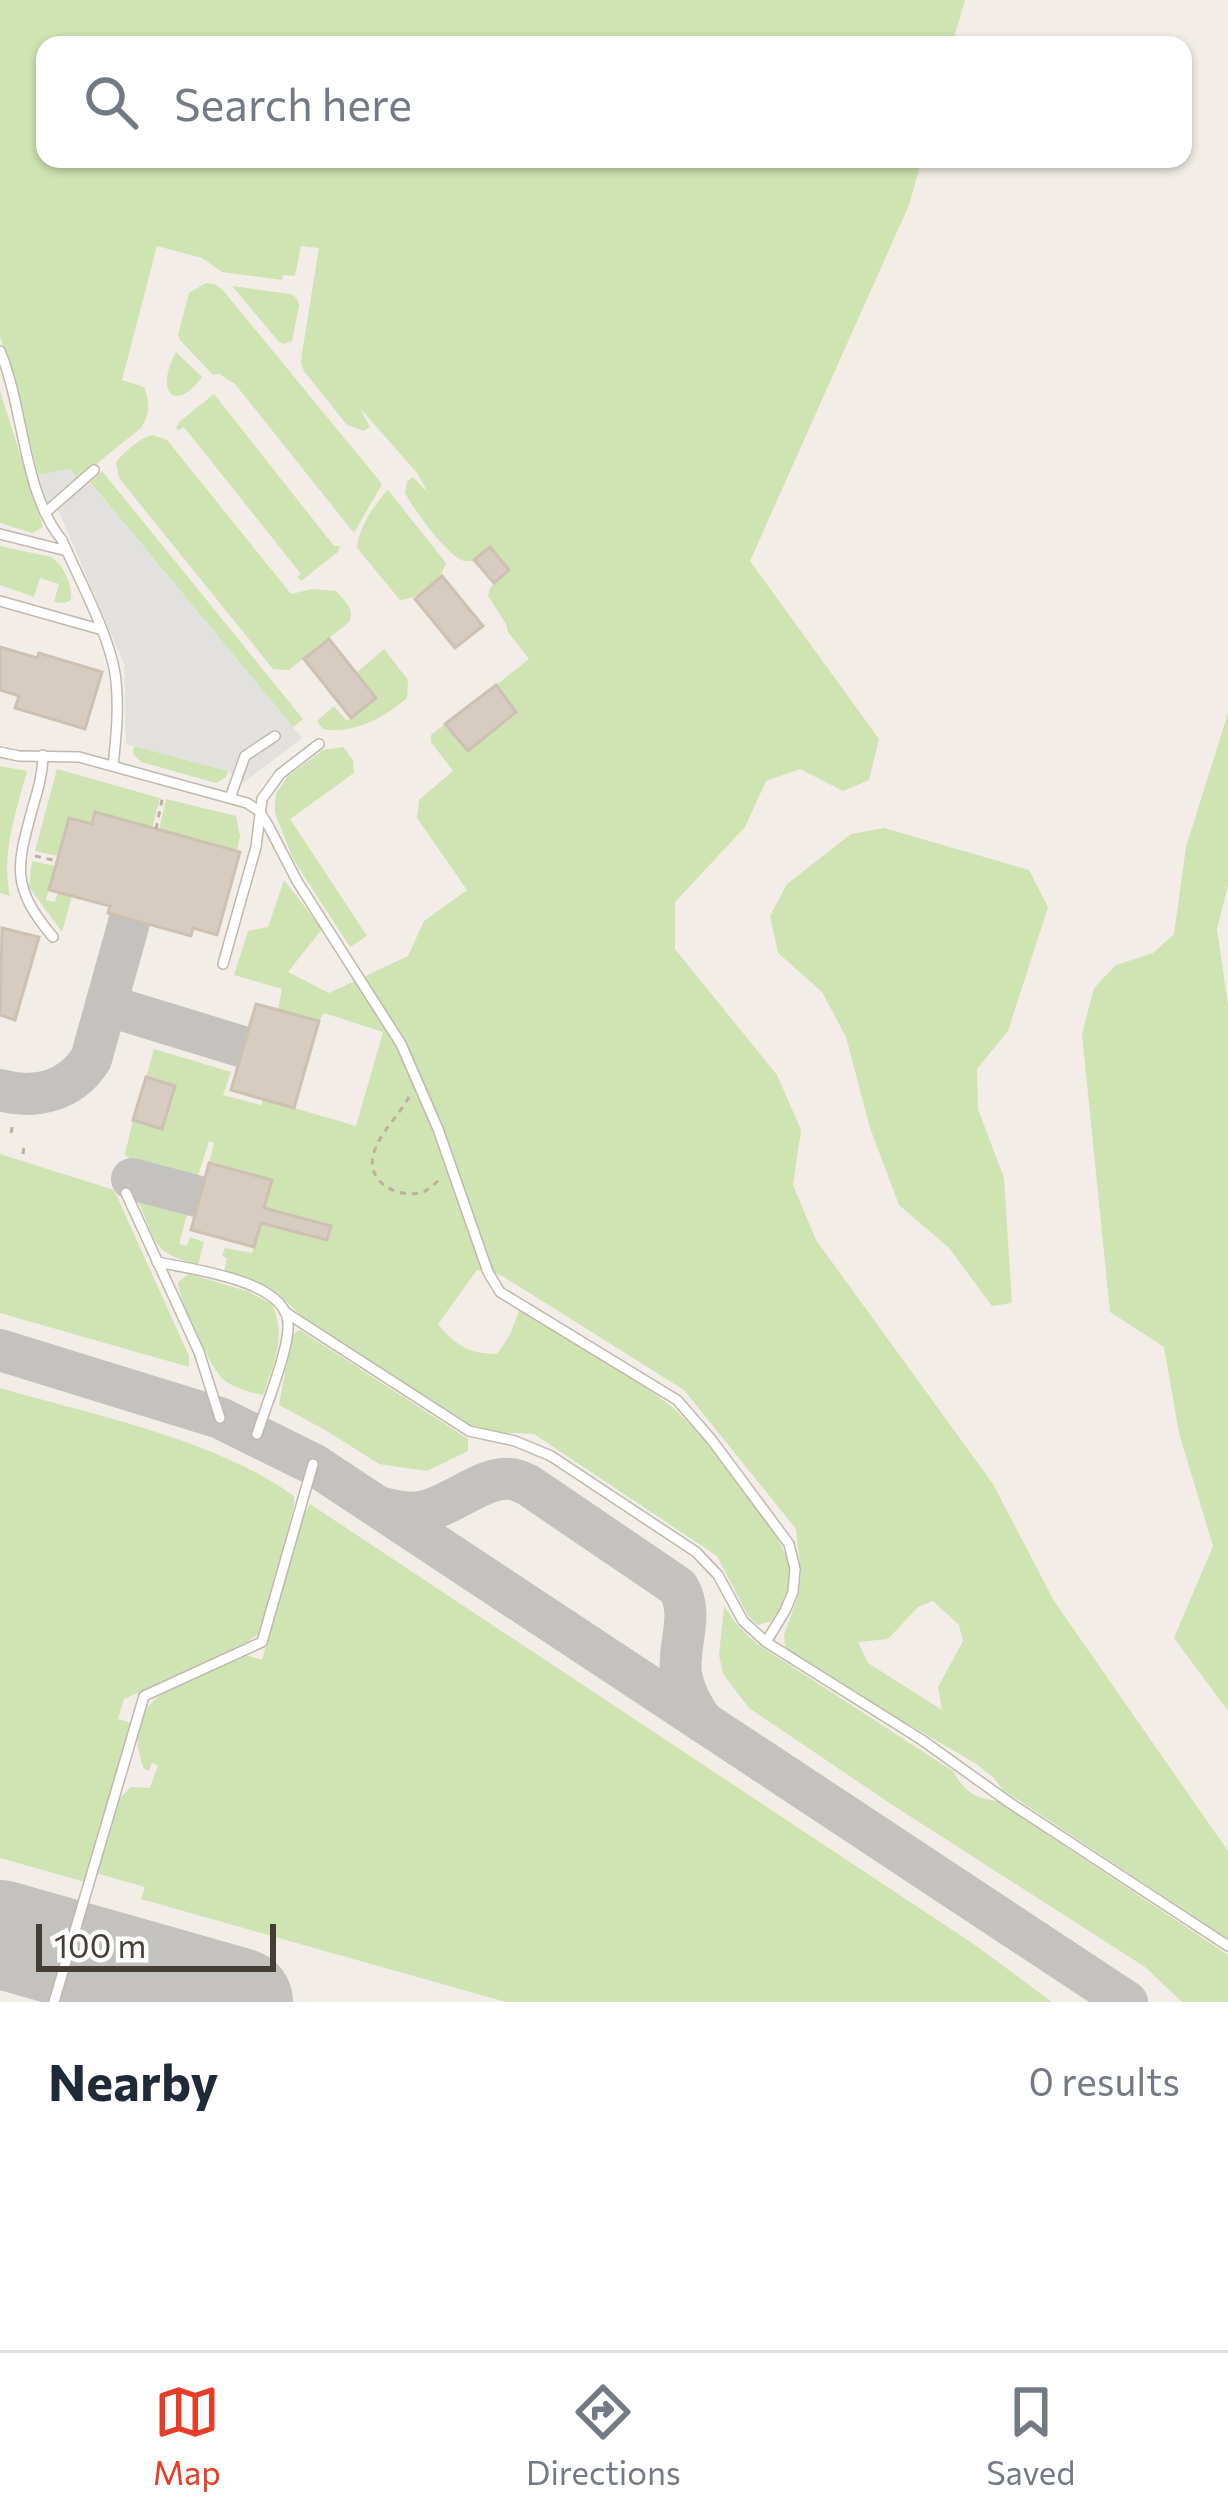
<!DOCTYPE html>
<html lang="en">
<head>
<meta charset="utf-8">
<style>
  :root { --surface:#fff; --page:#f2f2f3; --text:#1f2937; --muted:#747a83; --line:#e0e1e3; --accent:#e93c27 }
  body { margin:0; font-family:Commissioner,sans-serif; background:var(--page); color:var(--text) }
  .scale { position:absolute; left:36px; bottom:30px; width:240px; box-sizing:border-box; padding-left:12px; border:6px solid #443e36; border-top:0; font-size:33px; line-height:42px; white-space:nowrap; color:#443e36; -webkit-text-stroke:9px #fff; paint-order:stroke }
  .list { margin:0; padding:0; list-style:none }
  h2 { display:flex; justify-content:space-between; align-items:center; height:156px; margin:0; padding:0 48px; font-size:51px }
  h2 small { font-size:39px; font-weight:400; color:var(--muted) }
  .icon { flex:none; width:66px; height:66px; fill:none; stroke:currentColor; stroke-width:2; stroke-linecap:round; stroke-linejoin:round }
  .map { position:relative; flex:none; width:1228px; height:2002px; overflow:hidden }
  .search { position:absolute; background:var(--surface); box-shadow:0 3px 9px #0004; left:36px; right:36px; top:36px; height:132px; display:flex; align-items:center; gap:30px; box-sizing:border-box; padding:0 42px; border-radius:24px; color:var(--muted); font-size:45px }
  .sheet { height:348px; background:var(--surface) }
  nav { display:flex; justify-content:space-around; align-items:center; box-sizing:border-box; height:168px; border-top:3px solid var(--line); background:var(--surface); font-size:33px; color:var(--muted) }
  nav a { display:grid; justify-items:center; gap:6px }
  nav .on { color:var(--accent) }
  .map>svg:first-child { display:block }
  .green { fill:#cfe3b3; fill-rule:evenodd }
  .parking { fill:#e3e1de }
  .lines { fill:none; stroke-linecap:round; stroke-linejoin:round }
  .taxiway { stroke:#c4c2be; stroke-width:42 }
  .runway { stroke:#c4c2be; stroke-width:108 }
  .building { fill:#d6ccc0; stroke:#cdc1b1; stroke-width:3 }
  .lane-casing { stroke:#c0b8ad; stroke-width:12 }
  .path { stroke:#bdb09d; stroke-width:3; stroke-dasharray:6 6; stroke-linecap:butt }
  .lane { stroke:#fff; stroke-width:9 }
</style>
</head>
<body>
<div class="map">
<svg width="1228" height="2002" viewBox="0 0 1228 2002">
  <rect width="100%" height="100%" fill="#f2eee7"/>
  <g class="green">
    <path d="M0 0H965L952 45H45V159H922L909 205 750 561 879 739 869 780 843 791 800 769 766 781 745 827 675 902V949L777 1075 801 1130 793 1185 816 1240 993 1484 1054 1601 1228 1851V1939L1003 1790 994 1778 975 1763 844 1687 785 1647 784 1635 799 1593 801 1574 796 1529 684 1390 501 1275 477 1270 438 1324C455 1346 471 1354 497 1354L510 1335 519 1311 527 1314C574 1343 624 1370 667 1403 699 1427 796 1542 791 1580 790 1595 779 1609 771 1621L758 1625 748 1616 717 1556 534 1434 489 1432 476 1429 455 1417 299 1314C271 1286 262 1282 224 1272L227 1258 222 1256 225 1248 252 1253 261 1223 327 1240 264 1208 271 1180 209 1163 214 1143 209 1141 196 1182 136 1166 125 1154 133 1120 162 1128 174 1086 146 1077 154 1049 231 1072 223 1095 261 1105 263 1099 356 1126 383 1032 324 1013 319 1021 278 1010 282 989 234 975 248 931 268 927 284 880 322 929 288 972 329 993 408 956 424 921 467 890 417 818 419 800 453 771 431 742V735L445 724 515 712 496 685 529 659 508 632 506 624 488 596 490 588 509 569 491 547C483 554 476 563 465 561 449 559 413 508 405 493L407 481 413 477 428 493 418 474 360 408 370 427 364 431 347 425 304 371 301 363 302 353 319 248 301 246 295 276 283 275 282 280 222 272 202 258 157 246 122 380 144 387C150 403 150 413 141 428L75 481 71 469 38 475 17 388 0 336ZM933 1601 959 1625 963 1641 938 1687 942 1710 868 1663 858 1642 888 1639 918 1607Z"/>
    <polygon points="206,283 214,284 222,289 382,484 354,533 235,384 219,374 213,375 180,340 178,334 189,293"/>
    <polygon points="232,286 290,294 297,298 299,306 292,341 283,344 279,342"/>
    <path d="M176 352 202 377C173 416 155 389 176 352Z"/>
    <polygon points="0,391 43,527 32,533 0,523"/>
    <polygon points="214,394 334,546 340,546 338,552 301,581 297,577 301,574 184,427 179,430 176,428 179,422"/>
    <path d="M152 435 167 440 291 594 313 589 336 591C344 600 356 610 349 622L289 670 273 669 119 478 116 462C125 451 139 439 152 435Z"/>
    <polygon points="102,471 303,719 293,727 90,482"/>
    <path d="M388 490 446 563C439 583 421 598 400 600L357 548C358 529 374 504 388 490Z"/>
    <path d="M0 546 51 557C64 565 72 584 71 600L65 603 54 602 59 584 40 578 34 597 0 585Z"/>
    <path d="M384 649 408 680 407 698C385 717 353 735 323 729L317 721 334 706 347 721 376 699 356 673Z"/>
    <polygon points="1228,713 1228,885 1217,929 1228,1005 1228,1711 1174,1638 1213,1546 1179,1433 1164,1347 1110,1312 1082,1034 1094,988 1116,965 1153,953 1174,934 1186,847"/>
    <polygon points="134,746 228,771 226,777 216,783 141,762 133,754"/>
    <polygon points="343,747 353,760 354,773 290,819 367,936 350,947 293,859 275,813 275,803 276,794 287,777 323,750"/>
    <path d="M0 766 27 771C16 812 1 853 10 896L0 893Z"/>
    <polygon points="57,769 160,798 152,828 92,824 69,818 58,856 35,851"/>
    <polygon points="166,799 236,816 240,836 237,851 159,830"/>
    <polygon points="884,828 1029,870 1048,907 1008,1031 977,1069 978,1109 1004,1178 1012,1303 992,1306 949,1248 899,1205 870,1128 846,1037 822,992 778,953 770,916 787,884 851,834"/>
    <polygon points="32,861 55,866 46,900 55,902 58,892 72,896 62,932 29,887"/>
    <polygon points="0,1154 114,1190 189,1356 189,1367 0,1313"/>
    <path d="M139 1197 188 1211 179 1244 187 1246 190 1237 204 1242 198 1265C151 1251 158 1246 139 1203Z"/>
    <path d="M189 1274 247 1291 272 1304C287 1338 274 1363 263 1395 252 1393 235 1388 225 1381 211 1370 178 1300 178 1282Z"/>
    <polygon points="300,1330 468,1439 468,1451 427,1471 379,1464 327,1431 279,1405 292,1335"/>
    <path d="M0 1388C93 1415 215 1439 294 1496V1506L267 1615 258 1634 241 1647 124 1699 118 1719 132 1723 85 1882 0 1858Z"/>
    <path d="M310 1504 975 1945 1052 2002H506L141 1899 145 1887 96 1873 117 1801 131 1787 150 1788 158 1765 152 1763 149 1771 144 1769C115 1693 193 1677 246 1655L262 1660 305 1512Z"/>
    <path d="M724 1606 737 1625 757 1644 953 1771C963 1790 975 1799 997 1801L1228 1955V2002H1182L1145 1967 894 1806 749 1708 723 1674 719 1655Z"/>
  </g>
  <polygon class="parking" points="72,469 76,480 83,474 302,738 243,783 228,771 126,744 124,664 59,512 45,505 38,475"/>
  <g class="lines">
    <g class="taxiway">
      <polyline points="106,1005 243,1047"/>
      <path d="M0 1090C35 1100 71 1091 91 1059L130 919"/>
      <polyline points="132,1179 200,1197"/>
      <polyline points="0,1350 220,1418 313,1464 1127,2002"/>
      <path d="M382 1508C395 1511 407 1514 420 1512 449 1508 483 1476 510 1479 517 1479 522 1483 528 1485L678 1587C695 1615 677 1645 681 1675 684 1692 693 1708 702 1721"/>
    </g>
    <polyline class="runway" points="0,1934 239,2002"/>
  </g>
  <g class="building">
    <polygon points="490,547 509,570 494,583 474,560"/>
    <polygon points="442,576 483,626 455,648 415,599"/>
    <polygon points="329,639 376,698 351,718 304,659"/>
    <polygon points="0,647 37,658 39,653 102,672 85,729 15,708 19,696 0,690"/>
    <polygon points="496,685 516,712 468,751 445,724"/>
    <polygon points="95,812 240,852 217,935 193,928 191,936 108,913 110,906 49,890 69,818 92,824"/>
    <polygon points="2,928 39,937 15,1020 0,1015"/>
    <polygon points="256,1004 319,1021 294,1108 231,1090"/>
    <polygon points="146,1077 175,1086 162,1129 133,1120"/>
    <polygon points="209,1163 272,1180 264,1208 331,1226 327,1240 261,1223 254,1247 191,1230"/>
  </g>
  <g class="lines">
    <g class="lane-casing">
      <g id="lane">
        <path d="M0 351C24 408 23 493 62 540 79 580 112 639 116 681 119 710 116 738 113 766"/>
        <polyline points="45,513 94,470"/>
        <polyline points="0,534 67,551"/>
        <polyline points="0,601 99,629"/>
        <polyline points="0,752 19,756 79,757 247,803 259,811 269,827 297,881 401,1044 438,1129 488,1272 500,1292 677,1400 711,1439 789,1544 795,1569 793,1592 785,1611 766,1642"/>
        <path d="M43 755C43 772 39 787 34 803 17 865 9 885 53 937"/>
        <polyline points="230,798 245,756 275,736"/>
        <polyline points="223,964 256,847 262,799 280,774 319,744"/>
        <polyline points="126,1193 199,1352 220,1418"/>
        <path d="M157 1262C190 1269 286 1280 288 1323 290 1347 265 1409 257 1434"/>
        <polyline points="285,1312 469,1431 515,1441 551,1456 696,1552 718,1575 743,1621 766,1642 922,1740 1010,1803 1228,1946"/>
        <polyline points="54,2002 144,1696 262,1642 313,1464"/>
      </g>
    </g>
    <g class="path">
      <polyline points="156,829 163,795"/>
      <polyline points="35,856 57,861"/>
      <path d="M409 1097C398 1117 378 1134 373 1156 367 1181 396 1198 419 1193 429 1191 436 1183 442 1176"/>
      <polyline points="11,1133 13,1123"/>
      <polyline points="23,1154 24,1147"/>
    </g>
    <use href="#lane" class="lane"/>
  </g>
</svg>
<div class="scale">100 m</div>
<div class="search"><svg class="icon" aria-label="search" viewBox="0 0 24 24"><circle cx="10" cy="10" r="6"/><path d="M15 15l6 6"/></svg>Search here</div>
</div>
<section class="sheet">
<h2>Nearby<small>0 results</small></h2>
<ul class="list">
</ul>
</section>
<nav>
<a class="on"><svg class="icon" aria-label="map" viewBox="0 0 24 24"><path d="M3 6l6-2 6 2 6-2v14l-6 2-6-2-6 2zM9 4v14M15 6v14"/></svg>Map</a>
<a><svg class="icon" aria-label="directions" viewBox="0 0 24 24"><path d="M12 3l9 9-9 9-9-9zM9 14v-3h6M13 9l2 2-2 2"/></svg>Directions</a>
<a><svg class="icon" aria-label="saved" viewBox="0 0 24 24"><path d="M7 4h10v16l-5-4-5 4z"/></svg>Saved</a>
</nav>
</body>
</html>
